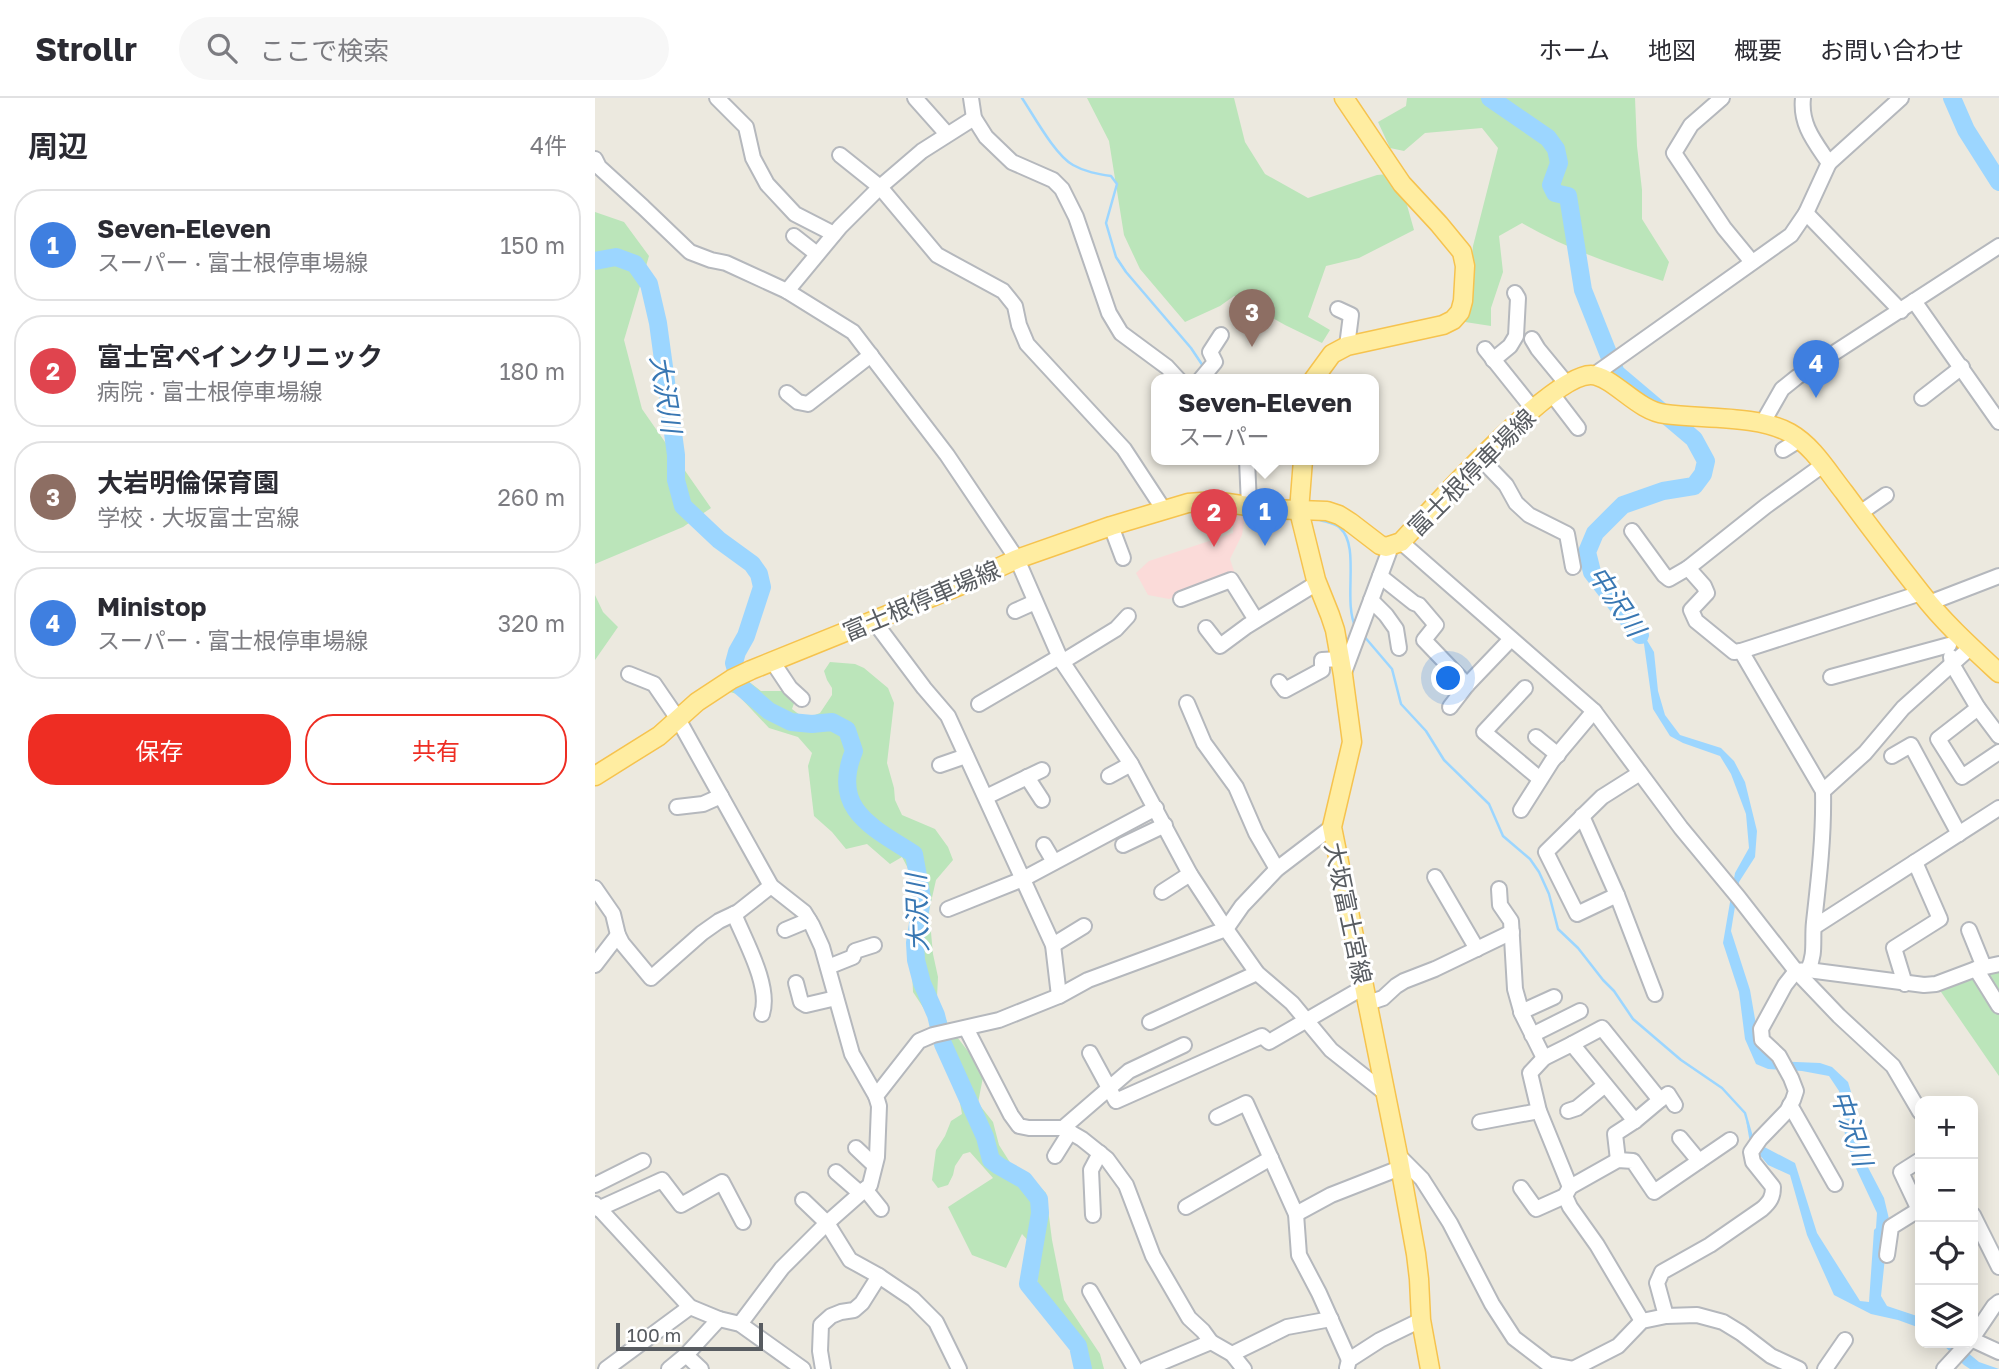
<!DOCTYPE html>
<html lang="ja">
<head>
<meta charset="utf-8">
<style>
  :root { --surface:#fff; --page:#f7f7f7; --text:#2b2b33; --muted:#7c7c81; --line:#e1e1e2; --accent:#ee2d23 }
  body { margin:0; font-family:"Golos Text","Noto Sans JP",sans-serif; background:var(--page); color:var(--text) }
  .controls { position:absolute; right:21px; bottom:21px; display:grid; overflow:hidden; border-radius:14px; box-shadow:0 4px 18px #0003 }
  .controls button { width:63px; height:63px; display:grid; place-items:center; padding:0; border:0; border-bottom:2px solid var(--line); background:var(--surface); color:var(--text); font:35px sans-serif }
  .scale { position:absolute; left:21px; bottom:18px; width:147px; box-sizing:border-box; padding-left:7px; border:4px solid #585c61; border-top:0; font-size:19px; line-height:24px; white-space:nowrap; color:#585c61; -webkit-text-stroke:5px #fff; paint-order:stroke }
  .you { position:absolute; left:854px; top:581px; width:24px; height:24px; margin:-18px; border:5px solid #fff; border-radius:50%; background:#1a73e8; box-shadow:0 0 0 10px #1a73e833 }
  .badge { display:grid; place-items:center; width:46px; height:46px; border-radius:50%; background:var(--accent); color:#fff; font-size:23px; font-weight:700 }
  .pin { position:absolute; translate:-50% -58px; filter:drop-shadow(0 2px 4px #0008) }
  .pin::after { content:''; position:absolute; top:37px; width:24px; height:21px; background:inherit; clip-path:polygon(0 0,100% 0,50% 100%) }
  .popup { position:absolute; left:556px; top:276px; width:228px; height:91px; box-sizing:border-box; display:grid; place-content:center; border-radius:14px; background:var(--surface); filter:drop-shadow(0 2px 5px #0005); font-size:23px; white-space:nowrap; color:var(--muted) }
  .popup b { font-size:26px; color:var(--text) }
  .popup::after { content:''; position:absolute; left:50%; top:100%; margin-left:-14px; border:14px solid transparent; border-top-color:var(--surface) }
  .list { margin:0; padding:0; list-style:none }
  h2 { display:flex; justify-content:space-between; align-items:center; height:91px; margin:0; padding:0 28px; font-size:30px }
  h2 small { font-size:23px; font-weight:400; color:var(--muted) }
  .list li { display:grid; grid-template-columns:46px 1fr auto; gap:21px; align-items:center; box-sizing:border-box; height:112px; margin:0 14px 14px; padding:0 14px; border:2px solid var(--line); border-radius:28px }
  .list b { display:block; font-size:26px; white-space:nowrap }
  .list p { margin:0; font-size:23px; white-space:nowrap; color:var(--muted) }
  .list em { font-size:23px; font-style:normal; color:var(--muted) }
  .actions { display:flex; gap:14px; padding:21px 28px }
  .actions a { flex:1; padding:16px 0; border:2px solid var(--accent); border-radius:28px; text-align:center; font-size:24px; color:var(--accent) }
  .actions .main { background:var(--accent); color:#fff }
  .icon { flex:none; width:38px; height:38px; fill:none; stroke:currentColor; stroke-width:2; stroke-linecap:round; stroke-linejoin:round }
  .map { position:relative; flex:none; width:1404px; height:1271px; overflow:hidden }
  header { display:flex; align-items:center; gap:42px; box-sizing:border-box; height:98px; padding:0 35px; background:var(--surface); border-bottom:2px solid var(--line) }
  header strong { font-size:33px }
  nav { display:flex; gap:38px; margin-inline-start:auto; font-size:24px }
  .search { width:490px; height:63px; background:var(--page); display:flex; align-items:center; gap:18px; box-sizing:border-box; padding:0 24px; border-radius:38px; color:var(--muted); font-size:26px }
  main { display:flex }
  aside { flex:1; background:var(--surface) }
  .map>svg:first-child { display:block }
  .medical { fill:#fbdbd9 }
  .green { fill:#bbe5ba }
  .water { fill:#9cd6ff }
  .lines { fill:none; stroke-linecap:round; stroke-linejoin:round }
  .stream { stroke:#9cd6ff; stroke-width:2.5 }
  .river { stroke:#9cd6ff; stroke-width:18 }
  .minor-casing { stroke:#b5b8bd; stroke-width:18 }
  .major-casing { stroke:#f6c34e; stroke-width:21 }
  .minor { stroke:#fff; stroke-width:14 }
  .major { stroke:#ffeda1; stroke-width:18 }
  .labels { text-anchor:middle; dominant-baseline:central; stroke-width:6; stroke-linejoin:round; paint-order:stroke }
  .street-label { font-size:24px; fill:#585c61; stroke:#fff }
  .water-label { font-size:26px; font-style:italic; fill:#3877b3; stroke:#fff }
</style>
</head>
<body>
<header>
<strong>Strollr</strong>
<div class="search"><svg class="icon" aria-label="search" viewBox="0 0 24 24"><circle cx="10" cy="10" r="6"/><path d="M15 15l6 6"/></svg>ここで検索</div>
<nav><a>ホーム</a><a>地図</a><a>概要</a><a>お問い合わせ</a></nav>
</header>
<main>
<aside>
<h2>周辺<small>4件</small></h2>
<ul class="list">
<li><span class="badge" style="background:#3f7fe0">1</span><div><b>Seven-Eleven</b><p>スーパー · 富士根停車場線</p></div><em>150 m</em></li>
<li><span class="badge" style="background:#e0444e">2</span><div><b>富士宮ペインクリニック</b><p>病院 · 富士根停車場線</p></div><em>180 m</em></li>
<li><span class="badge" style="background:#8d6e63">3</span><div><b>大岩明倫保育園</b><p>学校 · 大坂富士宮線</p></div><em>260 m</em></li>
<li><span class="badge" style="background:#3f7fe0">4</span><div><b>Ministop</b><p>スーパー · 富士根停車場線</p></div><em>320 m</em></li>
</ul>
<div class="actions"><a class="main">保存</a><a>共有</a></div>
</aside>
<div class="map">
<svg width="1404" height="1271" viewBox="0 0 1404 1271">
  <rect width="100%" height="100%" fill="#ece9df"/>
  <polygon class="medical" points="638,416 650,419 647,437 635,461 640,476 574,501 553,497 541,475 554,463 638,435"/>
  <g class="green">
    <polygon points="492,0 639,0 650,44 670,76 713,100 782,77 793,76 810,100 819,132 764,160 731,168 713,219 735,232 727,245 690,227 639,198 625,208 590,224 545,171 529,137 514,43"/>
    <path d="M812 0H1040L1042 48 1047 92V121L1074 164 1068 183C1019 167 972 151 927 125L904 138 908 174 896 210V228L870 224 878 148 903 50 887 30 830 35 809 53 795 50 783 24 811 8Z"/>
    <polygon points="0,114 29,124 54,158 29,242 47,311 116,410 88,429 0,466"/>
    <polygon points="0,497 8,514 23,529 0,562"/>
    <polygon points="235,564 260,566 269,570 293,590 299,605 292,665 299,690 300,702 307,717 340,731 353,749 358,762 341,782 334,813 338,856 343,879 342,899 354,929 343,932 318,894 316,847 317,778 307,759 295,766 272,746 251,751 237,734 219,718 213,668 217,655 203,639 174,630 142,596 131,593 144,576 166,593 193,593 202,597 197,611 210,621 225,615 237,597 237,590 232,582 229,573"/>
    <polygon points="1404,871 1404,978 1344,891"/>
    <path d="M359 935 389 974 383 1005 398 1024 404 1047 416 1066 433 1077 451 1095 457 1142 469 1202 505 1256 509 1271H491C487 1234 461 1220 441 1192L446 1157 427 1136 411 1170 377 1157 353 1109 398 1080 375 1054 368 1056 360 1068 358 1077 353 1087 343 1090 337 1082 341 1052 350 1038 356 1023 367 1016 362 988 357 982 341 936Z"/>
  </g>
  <g class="water">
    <polygon points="1032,519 1044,529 1059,554 1063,593 1070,617 1085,637 1126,650 1139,663 1150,684 1162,733 1160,759 1144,784 1136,833 1155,892 1165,950 1177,963 1225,965 1237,969 1253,984 1259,1004 1258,1029 1265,1054 1289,1100 1294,1121 1286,1198 1292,1208 1325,1219 1325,1230 1303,1222 1276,1216 1239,1197 1212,1137 1195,1077 1173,1067 1155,1045 1151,1022 1158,1043 1200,1065 1222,1135 1265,1203 1274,1204 1279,1132 1281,1130 1282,1115 1259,1066 1250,1037 1244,993 1234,978 1207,973 1173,971 1161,966 1150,941 1144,894 1128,845 1140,775 1154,750 1151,716 1136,676 1125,658 1088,645 1075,638 1058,611 1049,546"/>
    <polygon points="1346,1245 1361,1245 1384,1264 1404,1271 1375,1271 1369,1267"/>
  </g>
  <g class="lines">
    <g class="stream">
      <path d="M427 0C439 18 460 57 478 67 490 74 503 76 516 78L522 86 511 125 521 159 531 174 596 250 608 268"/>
      <polyline points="615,276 619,282"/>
      <path d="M725 422C731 424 741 425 745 430 766 448 747 504 761 530"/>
      <polyline points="768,537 797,571 806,606 831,633 849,662 894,706 908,738 935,761 944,774 954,796 963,831 983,850 1008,882 1019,893 1038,921 1086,962 1127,990 1150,1015 1158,1043"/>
    </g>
    <g class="river">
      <polyline points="895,0 953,40 961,51 964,65 956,87 960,95 973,98 988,192 1021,275 1099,341 1111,363 1108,376 1099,388 1068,393 1028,407 1000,435 992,454 997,474 1045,537"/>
      <polyline points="1357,0 1371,32 1404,84"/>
      <path d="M0 163 21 159 40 166 54 186 63 225 81 357V382L88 408 124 442 157 466 164 476 167 489 151 538 142 554 139 565 146 589 174 613 196 624 217 626 237 624 252 632 259 653C235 711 277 729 319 756L327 800 320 845 321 862 327 885 341 917 348 946 390 1039 396 1062 404 1068 429 1082 444 1101 445 1115 433 1186 483 1248 488 1271"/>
    </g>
    <g class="minor-casing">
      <g id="minor">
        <polyline points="122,0 151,29 158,60 172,86 200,116 239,136"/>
        <polyline points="320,0 352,36"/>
        <polyline points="376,0 379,20 391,39 417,64 458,82 467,91 481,119 514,215 526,235 572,269 584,282"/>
        <polyline points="1127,0 1096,27 1079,55 1129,130 1157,164"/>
        <path d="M1208 0C1205 27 1220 44 1234 65L1211 115"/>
        <polyline points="245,57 285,89 342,157 408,193 420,208 424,227 432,246 529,351 569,412"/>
        <polyline points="0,61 4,69 48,109 95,154 116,162 131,165 192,193 258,234 352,357 422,461 466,562 536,666 595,776 631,831 662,875 697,905 736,952 789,994"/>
        <polyline points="1234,65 1306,0"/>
        <polyline points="199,138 222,156"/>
        <polyline points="192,193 245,129 285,89 327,53 379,20"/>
        <polyline points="1319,203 1404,324"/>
        <polyline points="743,211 756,217 752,248"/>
        <polyline points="937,241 943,251 971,285"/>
        <polyline points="890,251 938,311"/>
        <polyline points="898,262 915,248 921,238 923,200 920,195"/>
        <polyline points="999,277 1196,137 1211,115 1306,213"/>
        <polyline points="605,282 620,264 615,254 626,237"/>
        <polyline points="192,295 203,304 213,306 276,257"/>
        <polyline points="957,296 983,330"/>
        <polyline points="1327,300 1367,269"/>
        <polyline points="1167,326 1187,291 1202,279 1404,148"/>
        <polyline points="1188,352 1204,342"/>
        <polyline points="886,361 911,387 921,405 934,417 972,436 978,469"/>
        <polyline points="652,362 654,407"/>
        <polyline points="1265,415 1291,397"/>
        <polyline points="516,428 528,460"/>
        <polyline points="1037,433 1069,477 1074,481 1093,470 1171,408 1228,367"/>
        <polyline points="806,444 999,613 1086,730 1144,800 1201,873 1244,918 1298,968 1325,1014"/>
        <polyline points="1093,470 1109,488 1112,495 1096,512 1101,523 1139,554 1146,553 1228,693"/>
        <polyline points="785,478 819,505 824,507 841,527 829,542 872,587 916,541"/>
        <polyline points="586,501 636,482 661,522"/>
        <polyline points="776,502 791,517 801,531 804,550"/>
        <polyline points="1334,505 1404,478"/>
        <polyline points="420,513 440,504"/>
        <polyline points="278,522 329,590 353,618 458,847 464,898"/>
        <polyline points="611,530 625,548 652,528 722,485"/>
        <polyline points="1146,553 1326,495"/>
        <polyline points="1356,559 1357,566 1383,610 1404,638"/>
        <polyline points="177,563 195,590 207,601"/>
        <polyline points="467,564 521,531 533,518"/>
        <polyline points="34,576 59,586 83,621 176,788 209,814 217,827 227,849 257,956 281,998"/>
        <polyline points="748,577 794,454 791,449"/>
        <polyline points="1236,579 1354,547"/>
        <polyline points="684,584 690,592 727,572 727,562 745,561"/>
        <polyline points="930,590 889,634 945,681"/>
        <polyline points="592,605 609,645 641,689 661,735 682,771"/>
        <polyline points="384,606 464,559"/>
        <polyline points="855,609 872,587"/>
        <polyline points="1383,610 1343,641 1367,679 1404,654"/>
        <polyline points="941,639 963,657"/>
        <polyline points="1297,658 1316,647 1364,736"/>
        <polyline points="345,667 371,658"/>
        <polyline points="514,678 536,666"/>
        <polyline points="432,679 447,702"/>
        <polyline points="391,699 447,672"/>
        <polyline points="82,709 108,706 126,698"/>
        <polyline points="926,712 957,663 999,613"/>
        <polyline points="987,718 1022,797 1060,896"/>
        <polyline points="449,747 459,764"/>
        <polyline points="528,747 570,727"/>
        <polyline points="840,779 882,851"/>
        <polyline points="0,790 18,816 23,837 27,845 56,880 107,835 124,823 143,814 176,788"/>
        <polyline points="904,791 905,807 916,823 920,891 927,916 949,960"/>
        <polyline points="567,794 595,776"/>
        <polyline points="1022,797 982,816 951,754 1007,699 1045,675"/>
        <polyline points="353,811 428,781 561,710"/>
        <path d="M139 816C150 843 176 888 167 916"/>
        <polyline points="1219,829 1404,710"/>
        <polyline points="190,832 214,822"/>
        <polyline points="1374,832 1389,869"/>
        <polyline points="458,847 489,828"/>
        <polyline points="0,867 23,837"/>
        <polyline points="233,869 258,859 260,853 279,847"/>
        <polyline points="1381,871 1404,908"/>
        <polyline points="1213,872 1329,887 1341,886 1381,871 1404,866"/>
        <polyline points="201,885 206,904 211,907 241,900"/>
        <polyline points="1310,886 1299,850 1345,821 1320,764"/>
        <polyline points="773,905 788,900 801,888 809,883 840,871 917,834"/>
        <polyline points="926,914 959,899"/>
        <polyline points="555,924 662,875"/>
        <polyline points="371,930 416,1017 424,1028 434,1030 468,1030 487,1041 512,1061 531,1087 558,1158 594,1220 608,1233 616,1244 637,1256 649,1271"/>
        <polyline points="937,937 985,913"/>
        <polyline points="977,946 1007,930 1065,1002 1073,996 1080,1007"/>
        <polyline points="495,955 521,1003 667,938 674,944 769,889"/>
        <polyline points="1195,1007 1240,1086"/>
        <polyline points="973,1013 982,1010 1010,987"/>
        <polyline points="622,1019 651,1005 701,1116 704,1157 724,1195 754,1262"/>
        <polyline points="885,1024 944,1013"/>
        <polyline points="468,1030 534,973 589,947"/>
        <polyline points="1085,1040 1104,1063"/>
        <polyline points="261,1050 279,1067"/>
        <polyline points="803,1057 827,1081 855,1125 897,1206 919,1240 953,1266 979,1271"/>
        <polyline points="460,1058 475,1034"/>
        <polyline points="1023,1062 1020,1036 1040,1023 1065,1002"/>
        <polyline points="241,1074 265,1095"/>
        <polyline points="0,1087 48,1063"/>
        <polyline points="975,1089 944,1013 935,975 949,960 977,946 1040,1023"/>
        <polyline points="926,1090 941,1111 970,1098"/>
        <polyline points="270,1091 286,1111"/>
        <polyline points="208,1102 232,1125 255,1162 284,1178 318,1201 341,1224 364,1271"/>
        <polyline points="0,1106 95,1209 124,1221 145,1226 208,1271"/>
        <polyline points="591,1109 676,1060"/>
        <polyline points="3,1111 67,1082 86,1107 127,1084 148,1124"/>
        <polyline points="1324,1112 1306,1074 1325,1062"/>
        <polyline points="701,1116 736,1097 805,1070"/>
        <polyline points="498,1117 496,1072 505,1055"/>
        <polyline points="1378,1117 1404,1169"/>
        <polyline points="1292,1157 1296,1129 1325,1111"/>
        <polyline points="495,1193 540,1271"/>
        <path d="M1071 1218 1062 1185 1067 1174 1115 1147 1167 1111C1175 1104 1178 1099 1178 1089L1158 1064 1156 1054 1165 1041 1192 1013 1198 1002 1201 993 1196 980 1184 958 1167 942 1166 931 1190 887 1201 873 1213 872C1221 856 1217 842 1219 824 1224 780 1229 737 1228 693L1270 655 1308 610 1376 549"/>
        <polyline points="1047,1223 1002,1147 975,1109 970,1098 975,1089 1023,1062 1038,1063 1059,1094 1135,1042"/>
        <polyline points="145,1226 187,1170 232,1125 275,1087 282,1059 284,1008 281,998 324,943 338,937 404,922 464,898 493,882 631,831 647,808 682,771 737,729"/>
        <polyline points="1378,1239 1399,1208 1404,1204"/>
        <polyline points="1378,1242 1404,1254"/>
        <polyline points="637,1256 692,1229 736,1221"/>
        <polyline points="91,1257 106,1271"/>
        <polyline points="752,1270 754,1262 785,1242 826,1222"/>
        <polyline points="11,1271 95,1209"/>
        <polyline points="74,1271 91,1257 124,1221"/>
        <polyline points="228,1271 225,1253 226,1227 236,1218 246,1214 259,1212 267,1205 284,1178"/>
        <polyline points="551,1271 616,1244"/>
        <polyline points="978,1271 1023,1248 1047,1223 1071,1218 1102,1217 1128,1224 1146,1235 1176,1258 1204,1271"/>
        <polyline points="1230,1271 1250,1242"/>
        <polyline points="1349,1271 1373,1245"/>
      </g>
    </g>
    <g class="major-casing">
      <g id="major">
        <polyline points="718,282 737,256 752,248 848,227 858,222 865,214 868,203 870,168 867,154 844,126 807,86 749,0"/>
        <polyline points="708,362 704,413 721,482 735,517 740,532 748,577 757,644 737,729 803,1057 821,1156 824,1181 826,1222 835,1271"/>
        <path d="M0 678 64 638 102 604 137 581 156 572 364 488 422 461 516 428 593 405 619 403 673 411 732 413 744 417 755 424 785 447 791 449 806 444C836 412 957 276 996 277 1018 278 1042 313 1070 316 1107 321 1163 317 1195 335 1218 348 1233 374 1249 394 1274 428 1300 462 1326 495 1349 525 1377 550 1404 575"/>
      </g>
    </g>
    <use href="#minor" class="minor"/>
    <use href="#major" class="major"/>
  </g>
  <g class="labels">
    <g class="street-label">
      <text transform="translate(876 374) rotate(-45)">富士根停車場線</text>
      <text transform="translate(326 502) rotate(-23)">富士根停車場線</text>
      <text transform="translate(754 815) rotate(78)">大坂富士宮線</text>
    </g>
    <g class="water-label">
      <text transform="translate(71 296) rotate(81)">大沢川</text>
      <text transform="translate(1022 503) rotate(56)">中沢川</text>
      <text transform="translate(322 815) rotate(-92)">大沢川</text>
      <text transform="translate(1257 1030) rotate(72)">中沢川</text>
    </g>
  </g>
</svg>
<div class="controls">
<button>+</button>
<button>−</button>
<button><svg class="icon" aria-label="locate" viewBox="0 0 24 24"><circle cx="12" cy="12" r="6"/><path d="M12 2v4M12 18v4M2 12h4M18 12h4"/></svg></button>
<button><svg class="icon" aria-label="layers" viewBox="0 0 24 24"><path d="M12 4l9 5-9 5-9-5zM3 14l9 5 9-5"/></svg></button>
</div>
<div class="scale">100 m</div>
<div class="you"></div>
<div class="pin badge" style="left:670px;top:448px;background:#3f7fe0">1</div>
<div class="popup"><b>Seven-Eleven</b>スーパー</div>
<div class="pin badge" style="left:619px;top:449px;background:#e0444e">2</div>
<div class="pin badge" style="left:657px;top:249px;background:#8d6e63">3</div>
<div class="pin badge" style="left:1221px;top:300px;background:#3f7fe0">4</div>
</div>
</main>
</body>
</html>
